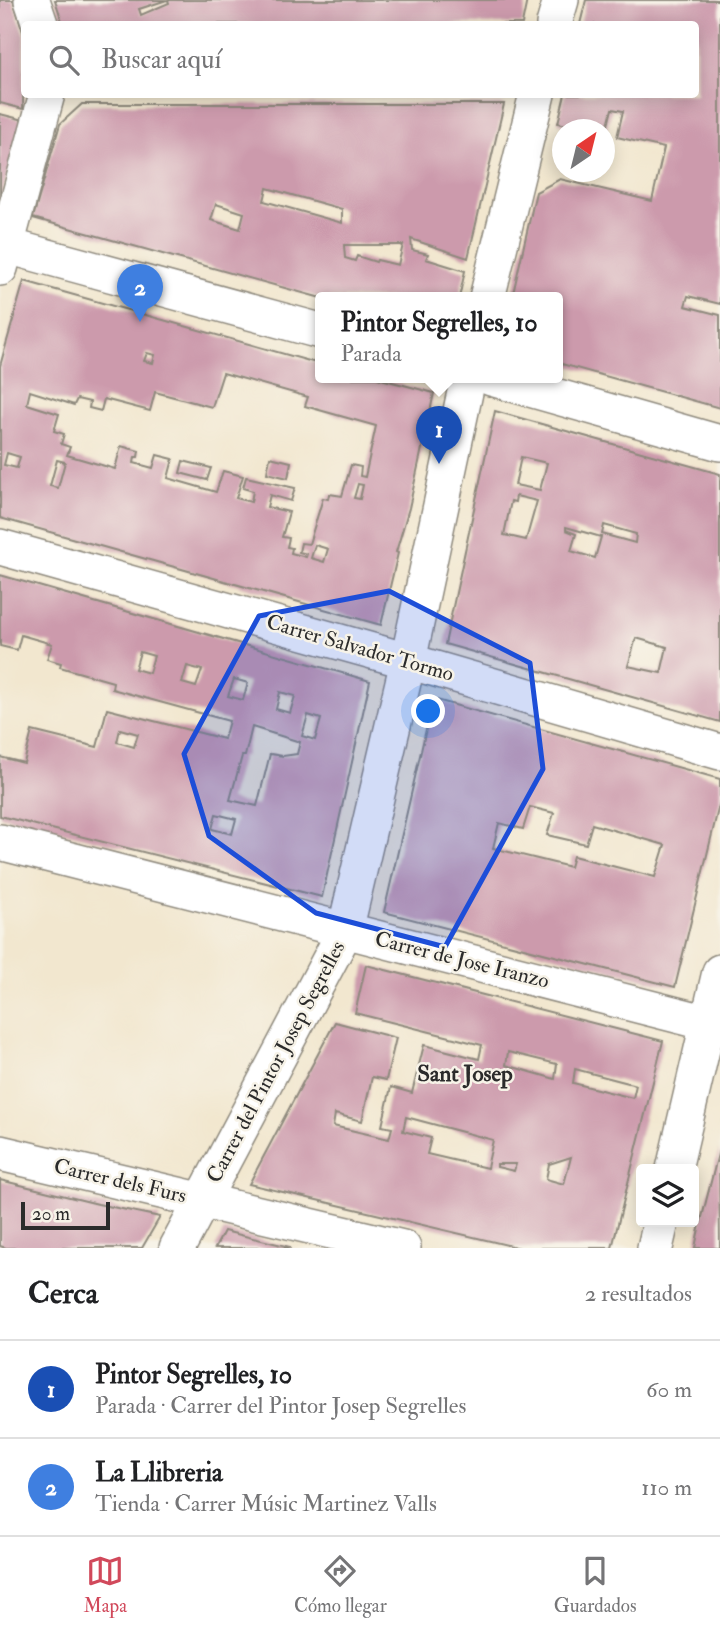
<!DOCTYPE html>
<html lang="es">
<head>
<meta charset="utf-8">
<style>
  :root { --surface:#fff; --page:#f2f2f2; --text:#202124; --muted:#757577; --line:#e0e0e0; --accent:#d1495b }
  body { margin:0; font-family:"IM FELL Double Pica",serif; background:var(--page); color:var(--text) }
  .controls { position:absolute; right:21px; bottom:21px; display:grid; overflow:hidden; border-radius:7px; box-shadow:0 4px 18px #0003 }
  .controls button { width:63px; height:63px; display:grid; place-items:center; padding:0; border:0; border-bottom:2px solid var(--line); background:var(--surface); color:var(--text); font:35px sans-serif }
  .compass { position:absolute; left:552px; top:119px; width:63px; height:63px; border-radius:50%; background:var(--surface); box-shadow:0 4px 18px #0003; rotate:35deg }
  .scale { position:absolute; left:21px; bottom:18px; width:89px; box-sizing:border-box; padding-left:7px; border:4px solid #2b2b2b; border-top:0; font-size:19px; line-height:24px; white-space:nowrap; color:#2b2b2b; -webkit-text-stroke:5px #f7f3e8; paint-order:stroke }
  .you { position:absolute; left:429px; top:712px; width:24px; height:24px; margin:-18px; border:5px solid #fff; border-radius:50%; background:#1a73e8; box-shadow:0 0 0 10px #1a73e833 }
  .badge { display:grid; place-items:center; width:46px; height:46px; border-radius:50%; background:var(--accent); color:#fff; font-size:23px; font-weight:700 }
  .pin { position:absolute; translate:-50% -58px; filter:drop-shadow(0 2px 4px #0008) }
  .pin::after { content:''; position:absolute; top:37px; width:24px; height:21px; background:inherit; clip-path:polygon(0 0,100% 0,50% 100%) }
  .popup { position:absolute; left:315px; top:292px; width:248px; height:91px; box-sizing:border-box; display:grid; place-content:center; border-radius:7px; background:var(--surface); filter:drop-shadow(0 2px 5px #0005); font-size:23px; white-space:nowrap; color:var(--muted) }
  .popup b { font-size:26px; color:var(--text) }
  .popup::after { content:''; position:absolute; left:50%; top:100%; margin-left:-14px; border:14px solid transparent; border-top-color:var(--surface) }
  .list { margin:0; padding:0; list-style:none }
  h2 { display:flex; justify-content:space-between; align-items:center; height:91px; margin:0; padding:0 28px; font-size:30px }
  h2 small { font-size:23px; font-weight:400; color:var(--muted) }
  .list li { display:grid; grid-template-columns:46px 1fr auto; gap:21px; align-items:center; box-sizing:border-box; height:98px; padding:0 28px; border-top:2px solid var(--line) }
  .list b { display:block; font-size:26px; white-space:nowrap }
  .list p { margin:0; font-size:23px; white-space:nowrap; color:var(--muted) }
  .list em { font-size:23px; font-style:normal; color:var(--muted) }
  .icon { flex:none; width:38px; height:38px; fill:none; stroke:currentColor; stroke-width:2; stroke-linecap:round; stroke-linejoin:round }
  .map { position:relative; flex:none; width:720px; height:1248px; overflow:hidden }
  .search { position:absolute; background:var(--surface); box-shadow:0 4px 18px #0003; left:21px; right:21px; top:21px; height:77px; display:flex; align-items:center; gap:18px; box-sizing:border-box; padding:0 24px; border-radius:7px; color:var(--muted); font-size:26px }
  .sheet { height:287px; background:var(--surface) }
  nav { display:flex; justify-content:space-around; align-items:center; box-sizing:border-box; height:98px; border-top:2px solid var(--line); background:var(--surface); font-size:19px; color:var(--muted) }
  nav a { display:grid; justify-items:center; gap:4px }
  nav .on { color:var(--accent) }
  .map>svg:first-child { display:block }
  .building { fill:#cc9aac; fill-rule:evenodd }
  .lines { fill:none; stroke-linecap:round; stroke-linejoin:round }
  .minor-casing { stroke:#8e897d; stroke-width:38 }
  .minor { stroke:#fff; stroke-width:35 }
  .marked { fill:#1d4ed8; fill-opacity:0.2; stroke:#1d4ed8; stroke-width:5; stroke-linejoin:round }
  .labels { text-anchor:middle; dominant-baseline:central; stroke-width:5; stroke-linejoin:round; paint-order:stroke }
  .street-label { font-size:21px; fill:#2b2b2b; stroke:#f7f3e8 }
  .neighbourhood-label { font-size:23px; font-weight:bold; fill:#2b2b2b; stroke:#f7f3e8 }
</style>
</head>
<body>
<div class="map">
<svg width="720" height="1248" viewBox="0 0 720 1248">
  <rect width="100%" height="100%" fill="#f7f3e8"/>
  <filter id="ink" filterUnits="userSpaceOnUse"><feTurbulence type="fractalNoise" baseFrequency=".0143" numOctaves="2"/><feDisplacementMap in="SourceGraphic" scale="14" xChannelSelector="R" yChannelSelector="G"/><feConvolveMatrix kernelMatrix="1 2 1 2 8 2 1 2 1" color-interpolation-filters="sRGB"/></filter>
  <filter id="wash" filterUnits="userSpaceOnUse"><feTurbulence type="fractalNoise" baseFrequency=".00686" numOctaves="4" result="noise"/><feDisplacementMap in="SourceGraphic" scale="28" xChannelSelector="R" yChannelSelector="G"/><feGaussianBlur stdDeviation="1.57" result="paint"/><feColorMatrix in="noise" values="0 0 0 0 0 0 0 0 0 0 0 0 0 0 0 0 0 1.4 0 .05"/><feComposite in="paint" operator="in"/></filter>
  <g filter="url(#wash)">
    <rect width="100%" height="100%" fill="#f2e7cf"/>
    <g id="blocks">
      <g class="building">
        <polygon points="0,0 13,0 24,35 23,109 0,103"/>
        <polygon points="55,0 167,0 139,9 141,15 169,3 168,0 527,0 522,24 63,24"/>
        <polygon points="586,0 720,0 720,304 688,296 685,306 720,315 720,408 558,363 558,298 512,298 536,192 560,179 652,201 664,148 617,137 623,111 612,109 605,137 605,130 586,130 558,123 565,94 696,94 696,24 580,24"/>
        <path d="M82 104H504L468 258 411 239 412 250 428 254 426 259 465 271 459 298H321L33 218 60 124ZM267 188 342 209V223L264 201ZM216 204 244 213 240 229 211 220ZM344 245H403L398 265 377 260 376 262 357 256 355 261 345 258Z"/>
        <polygon points="0,114 24,120 1,197 0,197"/>
        <path d="M24 281 320 364V378H377L434 393 409 508 396 552 398 553 381 625 0 518V366ZM147 353 155 355 153 363 144 361ZM223 373 308 397 305 406 376 426 365 477 360 476 361 467 351 465 342 496 329 494 328 499 323 498 309 544 301 543 299 552 307 554 306 557 291 553 292 548 287 547 289 538 282 537 289 512 267 507 270 495 291 501 295 488 246 477 243 488 253 491 251 502 236 498 243 476 223 471 216 492 168 478 173 459 157 455 153 468 134 463 135 457H138L139 451 121 446 115 469 67 455 70 447 61 444 64 434 54 431 59 414 27 404 30 391 74 405 77 399 90 402 89 408 101 411 104 399 150 411 155 392 212 407ZM7 453 20 457 17 468 4 465ZM57 460 65 462 58 488 50 486ZM358 484 363 485 360 499 354 498ZM315 545 328 549 324 562 311 558Z"/>
        <path d="M495 411 720 474V722L445 644ZM521 457 547 463 540 490 515 485ZM516 496 537 501 526 540 504 535 511 501 515 502ZM604 525 636 534 635 543 602 534ZM566 527 601 537 595 558 571 551 576 534 566 530ZM636 638 667 647 661 673 628 666Z"/>
        <polygon points="270,457 291,462 288,478 267,473"/>
        <polygon points="183,461 211,468 207,480 180,473"/>
        <path d="M0 575 370 681 322 897 0 816V757L24 763 32 731 97 747 107 709 224 739 229 721 112 689 113 682 60 667 61 663 47 659 52 644 21 635 17 650 0 646ZM140 652 154 656 149 673 135 669ZM187 666 202 670 196 687 182 683ZM234 679 248 683 243 700 228 696ZM280 692 295 696 290 713 276 709ZM308 715 321 719 315 740 302 736ZM252 727 300 742 297 754 283 756 270 754 257 806 230 800 242 756H245ZM120 729 138 734 134 747 117 742ZM216 814 236 819 232 834 212 829Z"/>
        <path d="M433 699 720 779V801L675 987 384 912ZM530 807 554 813 547 835 586 844 592 824 665 845 655 877 573 856 570 867 493 848 499 823 523 829Z"/>
        <path d="M366 965 663 1041 612 1248H520L249 1184 335 1022 396 1038 386 1080 372 1077 362 1121 335 1114 333 1126 389 1139 392 1128 382 1126 391 1087 412 1093 424 1045 479 1059 482 1045 355 1013ZM508 1052 557 1064 555 1079 506 1065ZM575 1069 636 1085 633 1098 573 1083ZM406 1117 493 1140 487 1168 427 1154 431 1138 403 1131ZM571 1157 564 1184 546 1179 549 1164ZM497 1164H516L514 1171 497 1167Z"/>
        <polygon points="719,1150 720,1248 695,1248 698,1233"/>
        <polygon points="0,1180 98,1204 160,1217 142,1248 6,1248 0,1246"/>
        <polygon points="224,1231 290,1247 290,1248 215,1248"/>
      </g>
    </g>
  </g>
  <g filter="url(#ink)">
    <use href="#blocks" fill-opacity="0" stroke="#8e897d" stroke-width="2"/>
    <g class="lines">
      <g class="minor-casing">
        <g id="minor">
          <polyline points="32,0 40,24"/>
          <polyline points="554,24 561,0"/>
          <polyline points="0,244 320,331"/>
          <polyline points="0,268 47,94"/>
          <polyline points="487,298 537,94"/>
          <polyline points="491,378 720,443"/>
          <polyline points="0,547 408,661 720,752"/>
          <polyline points="0,842 720,1026"/>
          <polyline points="0,1153 403,1248"/>
          <polyline points="674,1169 720,972"/>
          <polyline points="177,1248 345,931 408,661 468,378"/>
          <polyline points="655,1248 661,1222"/>
        </g>
      </g>
      <use href="#minor" class="minor"/>
    </g>
  </g>
  <path class="marked" d="M389 591 530 663 543 769 445 947 316 913 209 836 184 754 259 616Z"/>
  <g class="labels">
    <g class="street-label">
      <text transform="translate(360 648) rotate(16)">Carrer Salvador Tormo</text>
      <text transform="translate(462 960) rotate(14)">Carrer de Jose Iranzo</text>
      <text transform="translate(276 1062) rotate(-62)">Carrer del Pintor Josep Segrelles</text>
      <text transform="translate(120 1181) rotate(13)">Carrer dels Furs</text>
    </g>
    <g class="neighbourhood-label">
      <text x="465" y="1073">Sant Josep</text>
    </g>
  </g>
</svg>
<div class="controls">
<button><svg class="icon" aria-label="layers" viewBox="0 0 24 24"><path d="M12 4l9 5-9 5-9-5zM3 14l9 5 9-5"/></svg></button>
</div>
<svg class="compass" viewBox="-18 -18 36 36"><path d="M0-13l5 13h-10z" fill="#e53935"/><path d="M0 13l5-13h-10z" fill="#757577"/></svg>
<div class="scale">20 m</div>
<div class="you"></div>
<div class="pin badge" style="left:439px;top:464px;background:#1a4fb4">1</div>
<div class="popup"><b>Pintor Segrelles, 10</b>Parada</div>
<div class="pin badge" style="left:140px;top:322px;background:#3f7fe0">2</div>
<div class="search"><svg class="icon" aria-label="search" viewBox="0 0 24 24"><circle cx="10" cy="10" r="6"/><path d="M15 15l6 6"/></svg>Buscar aquí</div>
</div>
<section class="sheet">
<h2>Cerca<small>2 resultados</small></h2>
<ul class="list">
<li><span class="badge" style="background:#1a4fb4">1</span><div><b>Pintor Segrelles, 10</b><p>Parada · Carrer del Pintor Josep Segrelles</p></div><em>60 m</em></li>
<li><span class="badge" style="background:#3f7fe0">2</span><div><b>La Llibreria</b><p>Tienda · Carrer Músic Martinez Valls</p></div><em>110 m</em></li>
</ul>
</section>
<nav>
<a class="on"><svg class="icon" aria-label="map" viewBox="0 0 24 24"><path d="M3 6l6-2 6 2 6-2v14l-6 2-6-2-6 2zM9 4v14M15 6v14"/></svg>Mapa</a>
<a><svg class="icon" aria-label="directions" viewBox="0 0 24 24"><path d="M12 3l9 9-9 9-9-9zM9 14v-3h6M13 9l2 2-2 2"/></svg>Cómo llegar</a>
<a><svg class="icon" aria-label="saved" viewBox="0 0 24 24"><path d="M7 4h10v16l-5-4-5 4z"/></svg>Guardados</a>
</nav>
</body>
</html>
